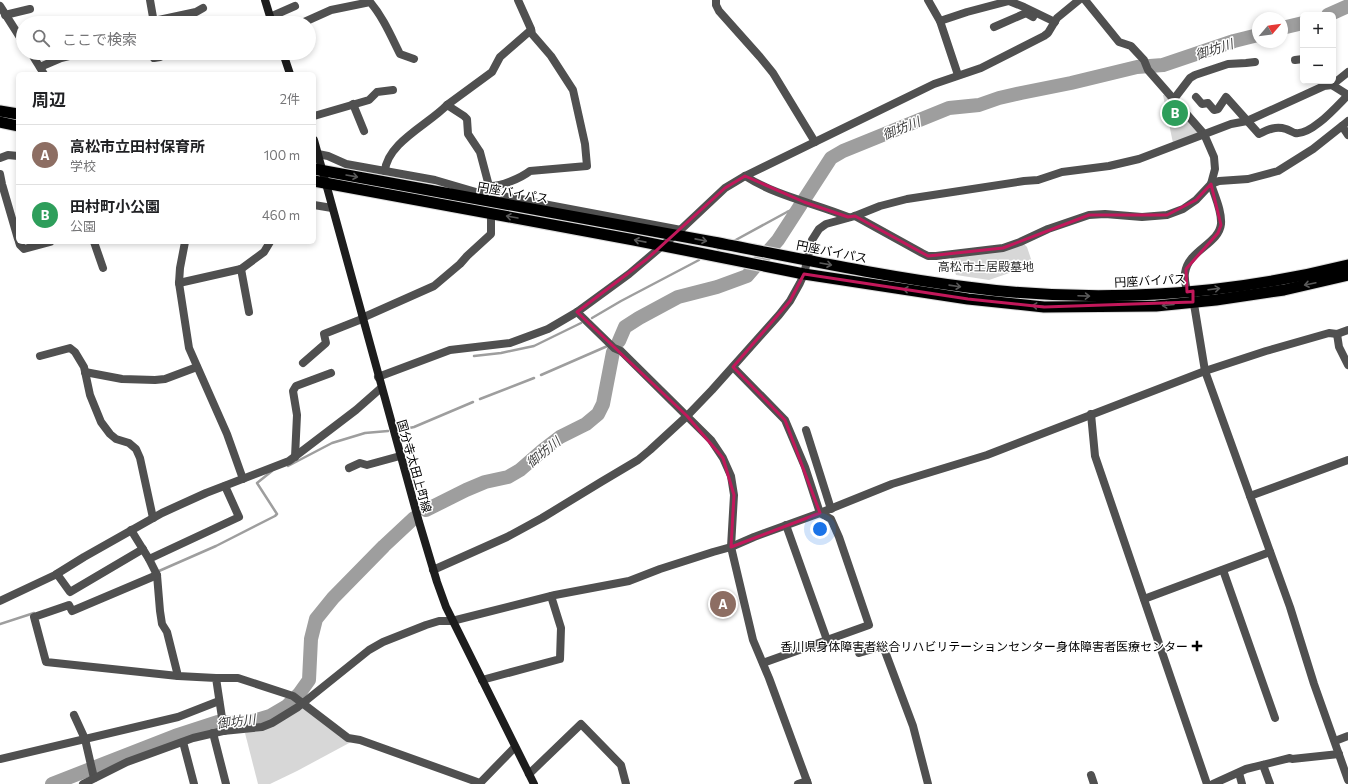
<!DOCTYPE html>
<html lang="ja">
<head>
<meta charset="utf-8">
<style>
  :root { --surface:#fff; --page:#f2f2f2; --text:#202124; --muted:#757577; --line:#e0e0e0; --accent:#000 }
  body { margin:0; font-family:Commissioner,"Noto Sans JP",sans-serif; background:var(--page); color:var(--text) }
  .controls { position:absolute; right:12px; top:12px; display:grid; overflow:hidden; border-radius:6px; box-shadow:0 2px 6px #0003 }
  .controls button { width:36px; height:36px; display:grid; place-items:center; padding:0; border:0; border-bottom:1px solid var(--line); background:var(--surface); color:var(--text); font:20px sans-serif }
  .compass { position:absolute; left:1252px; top:12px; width:36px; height:36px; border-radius:50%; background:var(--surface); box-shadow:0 2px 6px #0003; rotate:61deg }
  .you { position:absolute; left:820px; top:529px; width:14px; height:14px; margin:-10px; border:3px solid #fff; border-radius:50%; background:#1a73e8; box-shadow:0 0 0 6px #1a73e833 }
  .badge { display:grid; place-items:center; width:26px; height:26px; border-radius:50%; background:var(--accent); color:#fff; font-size:13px; font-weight:700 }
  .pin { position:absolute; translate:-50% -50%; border:2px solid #fff; box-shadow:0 1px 4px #0006 }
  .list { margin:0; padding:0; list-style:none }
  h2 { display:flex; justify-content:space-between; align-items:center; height:52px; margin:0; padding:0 16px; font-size:17px }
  h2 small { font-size:13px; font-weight:400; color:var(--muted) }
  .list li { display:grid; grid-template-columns:26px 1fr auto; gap:12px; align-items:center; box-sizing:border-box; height:60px; padding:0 16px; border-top:1px solid var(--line) }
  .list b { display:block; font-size:15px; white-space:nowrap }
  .list p { margin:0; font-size:13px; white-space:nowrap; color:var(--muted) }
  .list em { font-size:13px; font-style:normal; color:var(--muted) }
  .icon { flex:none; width:22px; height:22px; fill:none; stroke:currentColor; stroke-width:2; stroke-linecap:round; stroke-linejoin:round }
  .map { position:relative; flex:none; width:1348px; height:784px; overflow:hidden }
  .search { position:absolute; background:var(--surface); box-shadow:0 2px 6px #0003; left:16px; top:16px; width:300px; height:44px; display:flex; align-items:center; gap:10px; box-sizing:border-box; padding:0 14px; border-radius:22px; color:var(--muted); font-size:15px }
  .panel { position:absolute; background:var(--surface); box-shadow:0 2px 6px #0003; left:16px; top:72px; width:300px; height:172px; border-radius:6px }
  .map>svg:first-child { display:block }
  .green { fill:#d7d7d7 }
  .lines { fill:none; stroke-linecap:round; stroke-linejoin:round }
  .stream { stroke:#9e9e9e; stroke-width:2.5 }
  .river { stroke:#9e9e9e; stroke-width:14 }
  .trunk-casing { stroke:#dbdbdb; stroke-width:13 }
  .minor { stroke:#505050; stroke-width:8 }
  .secondary { stroke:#1d1d1d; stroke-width:8 }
  .trunk { stroke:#000; stroke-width:11 }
  .oneway { stroke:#595959 }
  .marked { fill:none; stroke:#c2185b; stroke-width:3; stroke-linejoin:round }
  .poi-dot { fill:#000; stroke:#fff; stroke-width:1.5 }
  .labels { text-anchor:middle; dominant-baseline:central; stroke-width:3; stroke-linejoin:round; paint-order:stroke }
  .street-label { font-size:12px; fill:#000; stroke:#fff }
  .park-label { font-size:12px; fill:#2e2e2e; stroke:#fff }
  .poi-label { font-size:12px; fill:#000; stroke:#fff; text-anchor:end }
  .water-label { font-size:13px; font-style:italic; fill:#3f3f3f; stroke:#fff }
</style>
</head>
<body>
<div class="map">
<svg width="1348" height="784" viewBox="0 0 1348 784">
  <rect width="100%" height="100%" fill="#fff"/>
  <g class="green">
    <polygon points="1167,94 1199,132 1173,143 1163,95"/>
    <polygon points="1024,244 1027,247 1033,265 989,280 956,275 951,258"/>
    <polygon points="300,708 306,708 351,742 297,771 270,784 258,784 245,733"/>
  </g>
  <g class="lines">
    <g class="stream">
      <polyline points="732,242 787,212 799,207"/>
      <polyline points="718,250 723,247"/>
      <polyline points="592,318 621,301 699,260"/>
      <polyline points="474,356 501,353 534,346 581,323"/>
      <polyline points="541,375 619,341"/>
      <polyline points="480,399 534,378"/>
      <polyline points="400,430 414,427 473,402"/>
      <polyline points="288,466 332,443 365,433 388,431"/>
      <polyline points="159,571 216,546 275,516 277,514 257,483 272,471"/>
      <polyline points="0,624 34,613"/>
    </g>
    <g class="river">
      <polyline points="1328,15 1348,6"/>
      <polyline points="1282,28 1303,23"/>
      <polyline points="619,341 625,327 639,318 678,297 717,287 747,276 778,240 831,158 843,151 949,108 979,105 999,98 1021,93 1071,83 1137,67 1163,65 1234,41 1258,35"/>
      <polyline points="426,510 466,490 485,482 508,477 520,470 543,450 560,437 586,424 598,414 603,404 613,352"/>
      <polyline points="52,784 175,736 218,722 237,723 253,721 270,716 287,706 299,694 309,680 311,639 316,619 333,598 384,546 414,518"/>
    </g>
    <g class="trunk-casing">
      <g id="trunk">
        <polyline points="0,111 18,114"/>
        <polyline points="0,122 18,126"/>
        <path d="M314 169C447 193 580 217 713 242 797 258 881 276 967 287 1093 304 1224 296 1348 265"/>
        <polyline points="314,181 634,240 804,274 968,299 1044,307 1156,306 1216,300 1284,290 1348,275"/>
      </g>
    </g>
    <g class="minor">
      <polyline points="150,0 154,23"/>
      <polyline points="716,0 716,5 719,11 760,57 773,73 815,142"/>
      <polyline points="928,0 940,21 958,75"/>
      <polyline points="0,6 23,42"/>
      <polyline points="5,15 30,9"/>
      <polyline points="270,17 295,6"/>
      <polyline points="154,21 196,12 203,8"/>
      <polyline points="940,21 967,12 1009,1 1024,7 1055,22"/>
      <path d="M302 23 331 10 370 2C383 17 391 36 400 54L414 59"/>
      <polyline points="994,27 1026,13 1033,17"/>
      <polyline points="31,53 44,74"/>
      <polyline points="154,58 160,57 160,53"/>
      <polyline points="1295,60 1303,59"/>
      <polyline points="40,67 61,58 81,53"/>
      <polyline points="1332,85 1348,72"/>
      <path d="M1196 97 1202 104 1208 103 1214 110 1218 109 1226 97 1259 134C1269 129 1276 126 1286 129 1289 130 1292 132 1295 133 1311 136 1337 106 1348 95"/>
      <polyline points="1174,99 1190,78 1195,75 1228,64 1246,63 1255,62"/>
      <polyline points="353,104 364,131"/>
      <polyline points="447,105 492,72 500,57 531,30"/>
      <polyline points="314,116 369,100 377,92 393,90"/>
      <polyline points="1348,121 1342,126 1348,135"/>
      <path d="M318 154 328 156 346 164 385 171C387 143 429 124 447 105L464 116 467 119 468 134 480 152 489 186C500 187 521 178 530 171L587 166 585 144 573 90 551 56 532 34 531 29 518 0"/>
      <polyline points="0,158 8,155 18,156"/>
      <polyline points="385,171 435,180 476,192 521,199 538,203 681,230"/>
      <polyline points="0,174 2,184 18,239"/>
      <path d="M745 176C776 196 814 203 848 217"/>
      <polyline points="314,205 332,208"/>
      <polyline points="855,216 922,253 928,256 936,256 1003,248 1020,242 1048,229 1089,215 1105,214 1142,217 1167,215 1183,209 1196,200 1211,184 1215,169 1214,157 1204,134 1148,70 1144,60 1131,46 1119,42 1085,0"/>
      <polyline points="19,242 20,245 24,249 50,242"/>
      <polyline points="94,242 103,268"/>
      <polyline points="185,242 180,268 179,283 189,348 227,434 243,479"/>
      <polyline points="241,269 249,312"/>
      <polyline points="179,283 241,269 264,252 270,242"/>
      <path d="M1187 292C1186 286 1184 279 1185 273 1188 250 1219 244 1221 224 1222 211 1215 197 1211 184L1219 181 1248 179 1278 171 1313 149 1342 126"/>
      <polyline points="1193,298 1205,371 1290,607 1314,684 1348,780"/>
      <polyline points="577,312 614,348 621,351 711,440 723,458 731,476 734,495 731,547 753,640 769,678 808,784"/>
      <polyline points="362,318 434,286 460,264 467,256 491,234 491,213"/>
      <polyline points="1337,334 1339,347 1348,365"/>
      <polyline points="40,356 70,348 75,352 84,367 90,395 101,422 110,434 116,439 129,443 136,449 140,458 153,518"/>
      <polyline points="303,363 326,343 324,334 362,319"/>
      <polyline points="733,367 785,420 805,467 820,513 831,519 839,537 869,625 763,663"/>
      <polyline points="85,372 122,379 155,380 165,379 197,367"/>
      <polyline points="378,377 450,350 510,343 548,329 577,312 629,274 675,235 725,188 745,176 934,84 981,68 1044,36 1048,33 1057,18 1079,0"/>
      <polyline points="1091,414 1095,456 1207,784"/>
      <polyline points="806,430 831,509"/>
      <polyline points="295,457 297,415 293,391 296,386 331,373"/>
      <polyline points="349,468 360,463 367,465 400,456"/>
      <polyline points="1250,496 1348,460"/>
      <polyline points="786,525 827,640"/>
      <polyline points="131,530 149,559 239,517 225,486"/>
      <polyline points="149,559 157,575 160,611 162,624 167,632 178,676 216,678 224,731"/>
      <polyline points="433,570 507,537 542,518 601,482 638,460 650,450 687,416 712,390 779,315 790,301 800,283 804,274 812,240 819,229 826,224 855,216 880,206 907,199 1024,181 1038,180 1062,172 1109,166 1139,159 1231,124 1247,121 1324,86 1332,85 1348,95"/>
      <polyline points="1223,570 1275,718"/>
      <polyline points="57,574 70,592 143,549"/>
      <polyline points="157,575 72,611 69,605 34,617 46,662 178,676"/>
      <polyline points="1144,599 1270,552"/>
      <polyline points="0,601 55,575 84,557 162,513 206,493 289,461 356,410 381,388"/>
      <polyline points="859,653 883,646 913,726 928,784"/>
      <polyline points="216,678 238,678 293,696 348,738 360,740 480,783 515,747"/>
      <polyline points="482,680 560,659 561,628 551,596"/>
      <polyline points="74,715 85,739 94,778"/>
      <polyline points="213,733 226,784"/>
      <polyline points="1335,741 1348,736"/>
      <polyline points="183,742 194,784"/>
      <polyline points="0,759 178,717 219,701"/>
      <polyline points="1263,765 1270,784"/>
      <polyline points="1239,773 1242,784"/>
      <polyline points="529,774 581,724 621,765 626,784"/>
      <polyline points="1091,775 1094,784"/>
      <polyline points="83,784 127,762 193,738 223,731 262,727 272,723 298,707 369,650 383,642 426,625 439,621 452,621 555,595 629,581 660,569 713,552 731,547 754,537 820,513 892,484 987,455 1205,371 1266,351 1329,333 1337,334 1348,330"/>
      <polyline points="798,784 807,781"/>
      <polyline points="1213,784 1246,769 1290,758 1292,759 1339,754"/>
    </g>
    <g class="secondary">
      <polyline points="265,0 272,23"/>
      <polyline points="283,53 290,74"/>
      <polyline points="314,140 419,522 437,582 446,607 534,784"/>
    </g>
    <use href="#trunk" class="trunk"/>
  </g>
  <defs><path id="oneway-shaft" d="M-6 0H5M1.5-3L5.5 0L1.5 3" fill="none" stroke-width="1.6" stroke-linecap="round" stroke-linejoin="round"/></defs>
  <g class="oneway">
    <use href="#oneway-shaft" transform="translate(352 176) rotate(10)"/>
    <use href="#oneway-shaft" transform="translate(512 217) rotate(-170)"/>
    <use href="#oneway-shaft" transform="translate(701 240) rotate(11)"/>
    <use href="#oneway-shaft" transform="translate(640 241) rotate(-169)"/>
    <use href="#oneway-shaft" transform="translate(826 264) rotate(10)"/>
    <use href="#oneway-shaft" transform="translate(1310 284) rotate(168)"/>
    <use href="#oneway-shaft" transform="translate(955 286) rotate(8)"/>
    <use href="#oneway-shaft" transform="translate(1214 289) rotate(-7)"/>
    <use href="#oneway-shaft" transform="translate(909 290) rotate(-171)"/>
    <use href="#oneway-shaft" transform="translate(1084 296) rotate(2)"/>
    <use href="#oneway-shaft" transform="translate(1168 305) rotate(175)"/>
    <use href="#oneway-shaft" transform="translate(1038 306) rotate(-175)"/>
  </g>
  <path class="marked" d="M745 176 804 202 848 217 855 216 928 256 1003 248 1089 215H1167L1196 200 1211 184 1221 225 1218 233 1186 269 1187 292 1193 291V302L1044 307 968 299 804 274 790 301 733 367 785 420 820 513 731 547 734 495 723 458 687 416 577 312 647 259 725 188Z"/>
  <path class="poi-dot" d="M1195 640h4v4h4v4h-4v4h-4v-4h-4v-4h4z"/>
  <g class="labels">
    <g class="street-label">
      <text transform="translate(513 192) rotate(10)">円座バイパス</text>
      <text transform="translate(832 251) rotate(11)">円座バイパス</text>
      <text transform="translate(1150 280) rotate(-3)">円座バイパス</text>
      <text transform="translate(415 466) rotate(74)">国分寺太田上町線</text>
    </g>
    <g class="park-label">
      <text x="986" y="266">高松市土居殿墓地</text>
    </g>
    <g class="poi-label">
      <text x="1188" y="646">香川県身体障害者総合リハビリテーションセンター身体障害者医療センター</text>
    </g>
    <g class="water-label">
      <text transform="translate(1214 49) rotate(-18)">御坊川</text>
      <text transform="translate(901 128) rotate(-22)">御坊川</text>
      <text transform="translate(543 452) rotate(-39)">御坊川</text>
      <text transform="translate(236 721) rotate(-7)">御坊川</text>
    </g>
  </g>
</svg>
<div class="controls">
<button>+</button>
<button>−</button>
</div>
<svg class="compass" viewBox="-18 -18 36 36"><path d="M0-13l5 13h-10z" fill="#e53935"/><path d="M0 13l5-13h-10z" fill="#757577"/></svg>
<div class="you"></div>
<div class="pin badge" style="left:723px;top:604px;background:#8d6e63">A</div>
<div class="pin badge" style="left:1175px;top:113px;background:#2e9e5b">B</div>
<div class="search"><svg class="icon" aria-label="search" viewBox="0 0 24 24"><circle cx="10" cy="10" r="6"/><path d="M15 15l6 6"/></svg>ここで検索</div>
<section class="panel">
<h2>周辺<small>2件</small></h2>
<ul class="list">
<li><span class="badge" style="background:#8d6e63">A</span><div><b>高松市立田村保育所</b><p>学校</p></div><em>100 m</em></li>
<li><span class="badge" style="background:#2e9e5b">B</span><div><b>田村町小公園</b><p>公園</p></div><em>460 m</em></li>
</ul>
</section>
</div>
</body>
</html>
